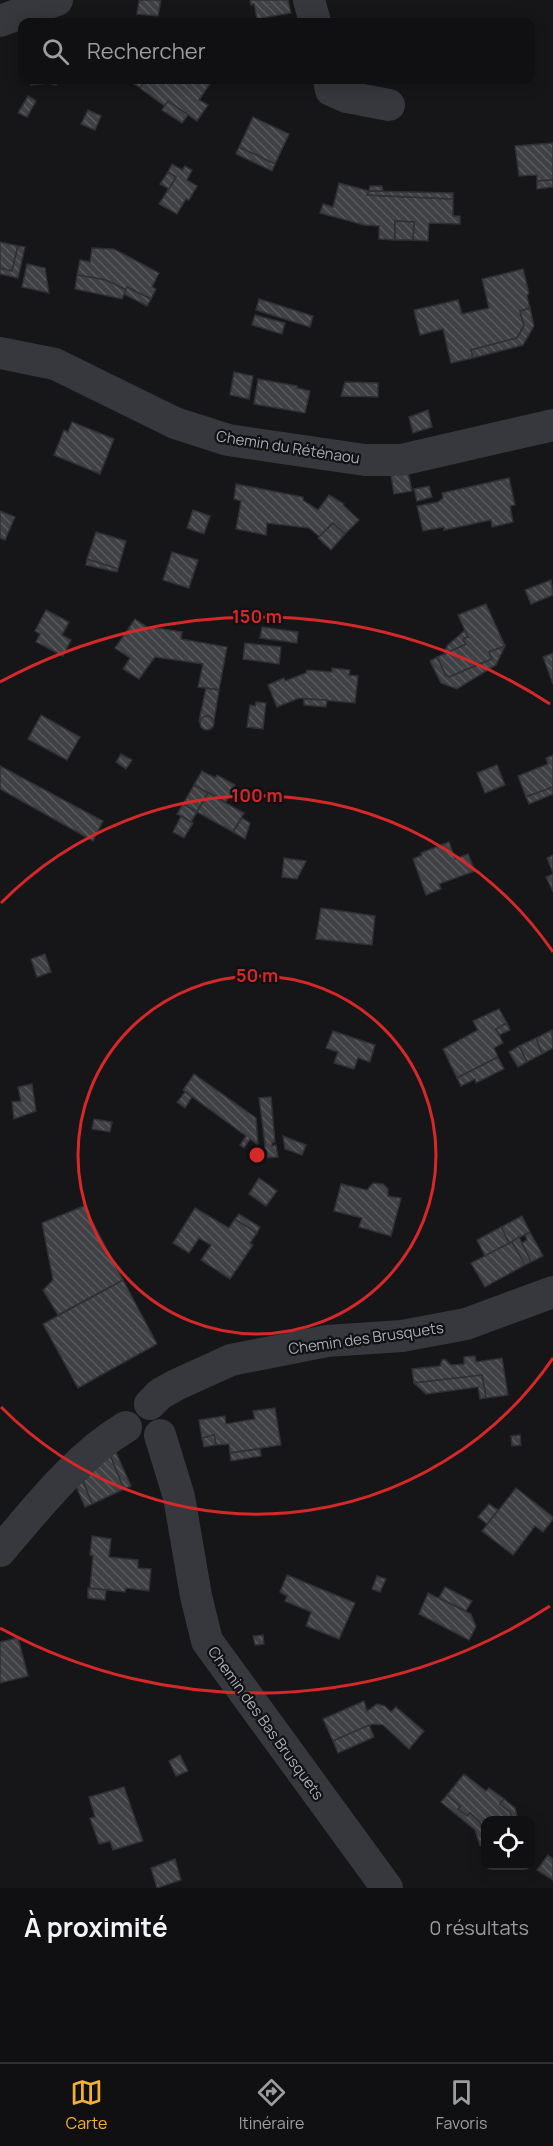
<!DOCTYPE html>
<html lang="fr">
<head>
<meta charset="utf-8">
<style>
  :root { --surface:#101012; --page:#19191b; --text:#f1f3f6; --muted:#9c9d9f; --line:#303032; --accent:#f2b134 }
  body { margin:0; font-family:Manrope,sans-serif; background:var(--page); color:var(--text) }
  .controls { position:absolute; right:18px; bottom:18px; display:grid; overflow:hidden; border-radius:12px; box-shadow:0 3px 15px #0003 }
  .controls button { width:54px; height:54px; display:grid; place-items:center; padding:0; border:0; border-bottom:2px solid var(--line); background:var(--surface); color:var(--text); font:30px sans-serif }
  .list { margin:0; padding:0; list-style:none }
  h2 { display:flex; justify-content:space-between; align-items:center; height:78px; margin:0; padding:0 24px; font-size:26px }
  h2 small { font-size:20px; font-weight:400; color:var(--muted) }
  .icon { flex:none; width:33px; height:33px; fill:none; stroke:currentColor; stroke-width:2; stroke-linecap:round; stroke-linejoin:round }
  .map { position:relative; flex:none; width:553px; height:1888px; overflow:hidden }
  .search { position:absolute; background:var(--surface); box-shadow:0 3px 15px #0003; left:18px; right:18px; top:18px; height:66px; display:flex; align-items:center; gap:15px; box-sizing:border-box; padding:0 21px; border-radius:12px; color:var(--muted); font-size:22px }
  .sheet { height:174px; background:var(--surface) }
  nav { display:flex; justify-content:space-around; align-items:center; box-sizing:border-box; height:84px; border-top:2px solid var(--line); background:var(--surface); font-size:16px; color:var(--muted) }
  nav a { display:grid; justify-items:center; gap:3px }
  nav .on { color:var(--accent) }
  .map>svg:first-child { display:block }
  .building { fill:url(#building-back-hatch); stroke:#303034; stroke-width:1.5 }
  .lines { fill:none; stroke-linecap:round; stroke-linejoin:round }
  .minor { stroke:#37383d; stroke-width:32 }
  .ring { fill:none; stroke:#d62828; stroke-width:3 }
  .labels { text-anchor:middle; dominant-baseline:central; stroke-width:4.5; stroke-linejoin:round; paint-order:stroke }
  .street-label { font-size:15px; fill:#a8adb8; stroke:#111113 }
  .centre { fill:#d62828; stroke:#111113; stroke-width:3 }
  .ring-label { font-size:18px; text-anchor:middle; font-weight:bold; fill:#d62828; stroke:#111113; stroke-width:4.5; stroke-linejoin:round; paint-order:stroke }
</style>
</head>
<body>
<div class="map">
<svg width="553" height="1888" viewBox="0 0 553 1888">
  <defs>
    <pattern id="building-back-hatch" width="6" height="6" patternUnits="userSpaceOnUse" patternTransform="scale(1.5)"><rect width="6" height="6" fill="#404145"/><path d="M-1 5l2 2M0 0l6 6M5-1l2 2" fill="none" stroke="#595a5e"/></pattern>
  </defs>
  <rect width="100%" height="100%" fill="#161618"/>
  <g class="building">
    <polygon points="139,0 161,0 158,16 137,14"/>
    <polygon points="250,0 288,0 291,13 257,19 254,4 251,5"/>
    <polygon points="30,80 57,80 56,85 48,83 31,85"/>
    <polygon points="133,80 146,80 141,88 132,83"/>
    <polygon points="146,80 175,80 178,82 180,80 209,80 212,81 199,100 208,105 197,121 168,101 165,106 140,88"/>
    <polygon points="28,96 36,101 27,117 18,113"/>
    <polygon points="168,101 188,115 182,123 162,110"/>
    <polygon points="88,110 101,116 95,130 81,124"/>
    <polygon points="253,117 289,134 275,164 239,147"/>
    <polygon points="553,143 553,180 537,181 537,175 519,176 515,146"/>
    <polygon points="239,147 275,164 272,171 236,154"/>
    <polygon points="172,164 182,170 185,166 192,170 187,180 197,186 189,200 186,199 177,214 159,204 176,177 168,172"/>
    <polygon points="168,172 176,177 169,189 160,184"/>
    <polygon points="553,180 553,187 537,189 537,181"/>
    <polygon points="339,183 369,191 367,195 453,199 453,216 460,216 460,224 429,223 428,241 413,240 414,222 395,221 395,240 379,239 379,226 364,225 320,213 323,204 333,207"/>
    <polygon points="370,186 382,186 383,191 369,191"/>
    <polygon points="369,191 453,193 453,199 367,195"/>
    <polygon points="395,221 414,222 413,240 395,240"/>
    <polygon points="0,242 18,246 12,271 0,268"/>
    <polygon points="18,246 25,247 18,278 0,274 0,268 12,271"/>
    <polygon points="92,248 114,249 159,273 152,287 156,289 151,299 127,287 126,290 106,280 77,275 80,260 90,262"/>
    <polygon points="27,264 45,268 49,293 22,287"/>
    <polygon points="523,269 529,293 527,296 530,308 520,311 524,326 517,338 471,350 473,358 451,363 443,329 420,335 414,310 458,300 462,314 489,308 482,279"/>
    <polygon points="77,275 106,280 126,290 122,299 75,289"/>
    <polygon points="127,287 151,299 147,306 124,294"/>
    <polygon points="259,299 313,316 310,327 256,310"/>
    <polygon points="530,308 534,326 523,345 473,358 471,350 517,338 524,326 520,311"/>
    <polygon points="255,315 285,323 282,334 252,325"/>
    <polygon points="234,372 253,376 249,399 230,395"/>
    <polygon points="258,379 297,386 297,388 310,391 305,413 254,404"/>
    <polygon points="345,382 378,383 378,397 341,396"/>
    <polygon points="428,410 432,427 413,433 409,417"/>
    <polygon points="72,422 114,439 100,474 54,455 64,430 68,432"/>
    <polygon points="408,472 412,491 394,494 391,475"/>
    <polygon points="509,478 515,505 510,506 513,522 492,527 491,520 444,530 444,527 423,531 417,506 438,502 443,498 442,493"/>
    <polygon points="236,484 303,497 303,500 318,510 329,495 344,504 343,505 359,520 345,534 333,523 320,537 309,528 267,523 266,535 236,529 241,501 234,499"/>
    <polygon points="429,486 432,497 417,501 414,489"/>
    <polygon points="193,510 210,516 204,534 187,528"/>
    <polygon points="0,511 15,517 5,540 0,538"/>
    <polygon points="333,523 345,534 331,550 318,538"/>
    <polygon points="96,532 126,541 118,569 87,559"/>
    <polygon points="172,552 198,560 189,588 163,580"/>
    <polygon points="87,559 118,569 117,572 86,565"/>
    <polygon points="551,580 553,595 531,604 525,590"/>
    <polygon points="486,604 505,646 489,652 492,659 449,677 446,676 437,657 466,644 463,641 464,638 468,637 458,615"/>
    <polygon points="46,610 69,622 62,635 71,640 63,656 36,642 40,634 35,631"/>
    <polygon points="135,619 150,629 151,627 182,632 181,639 227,647 219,690 198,687 203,664 155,657 139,679 123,669 130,658 115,648"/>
    <polygon points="262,627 298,632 297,643 260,638"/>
    <polygon points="465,630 468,637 464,638 463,641 466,644 444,654 447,646"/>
    <polygon points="245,643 281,647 279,664 243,659"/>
    <polygon points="505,646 496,665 457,689 441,683 430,661 437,657 446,676 449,677 492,659 489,652"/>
    <polygon points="553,653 553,684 543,657"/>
    <polygon points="332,668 350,670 349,675 358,676 355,703 299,698 277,707 268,685 284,678 285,681 306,673 307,670 332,672"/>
    <polygon points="206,688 219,690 214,721 208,716 199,721"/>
    <polygon points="304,699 327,700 326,707 304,705"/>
    <polygon points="256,702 266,703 263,729 247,727 250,705 255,706"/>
    <polygon points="41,715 80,737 67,760 28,739"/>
    <circle cx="207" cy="723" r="7"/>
    <polygon points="121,754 132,760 126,769 116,762"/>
    <polygon points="553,755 553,787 526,797 518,776 548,764 546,758"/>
    <polygon points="497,765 505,785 485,793 477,773"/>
    <polygon points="0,766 103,821 93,841 0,789"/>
    <polygon points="202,771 215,778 217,775 235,785 226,802 194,785"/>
    <polygon points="194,785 208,793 197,812 183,804"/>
    <polygon points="553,787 553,794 529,804 526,797"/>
    <polygon points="208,793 244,813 233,832 197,812"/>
    <polygon points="183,804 197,812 191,822 177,814"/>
    <polygon points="181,816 193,823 184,838 173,832"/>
    <polygon points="242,818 250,823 245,839 233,832"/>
    <polygon points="449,842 455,859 468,854 475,871 439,884 441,889 426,895 413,859 422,855 421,853"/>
    <polygon points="553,855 553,873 547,858"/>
    <polygon points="284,858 306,861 297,879 282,877"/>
    <polygon points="553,874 553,892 546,877"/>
    <polygon points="321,908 375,916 372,945 316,939"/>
    <polygon points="45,954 51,972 37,977 31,959"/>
    <polygon points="499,1009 507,1023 496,1029 503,1043 494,1048 498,1057 457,1078 443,1049 478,1030 473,1021"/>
    <polygon points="507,1023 510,1030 499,1035 496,1029"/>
    <polygon points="552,1030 553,1048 542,1054 536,1038"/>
    <polygon points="333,1031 375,1045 370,1062 358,1058 354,1069 334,1063 338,1052 326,1048"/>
    <polygon points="536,1038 542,1054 527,1062 519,1046"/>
    <polygon points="519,1046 527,1062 518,1067 509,1052"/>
    <polygon points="498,1057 504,1069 476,1083 475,1079 461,1086 457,1078"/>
    <polygon points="194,1074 256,1118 258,1145 250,1139 244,1148 240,1145 246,1136 183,1090"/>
    <polygon points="32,1084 36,1111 14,1119 12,1102 21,1101 18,1087"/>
    <polygon points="185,1092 192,1097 185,1108 177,1102"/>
    <polygon points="271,1097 275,1142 272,1143 272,1146 276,1145 278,1157 264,1158 265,1144 259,1098"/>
    <polygon points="94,1119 112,1122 110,1132 92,1129"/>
    <polygon points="283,1136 306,1145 302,1155 285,1149"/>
    <polygon points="259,1178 277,1191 266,1206 249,1194"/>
    <polygon points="373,1183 383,1184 388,1189 388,1196 401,1198 391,1236 359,1227 362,1218 334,1211 341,1184 367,1190"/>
    <polygon points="84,1206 123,1280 58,1315 43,1290 53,1280 42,1223"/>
    <polygon points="195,1208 229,1228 235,1219 257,1233 250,1243 253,1245 230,1279 201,1260 211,1245 199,1238 189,1253 173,1243"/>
    <polygon points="239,1214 260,1227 257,1233 235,1219"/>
    <polygon points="522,1216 530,1232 509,1243 501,1227"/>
    <polygon points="501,1227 509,1243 485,1256 477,1240"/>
    <polygon points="530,1232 543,1256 531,1262 522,1243 527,1240 525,1235"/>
    <polygon points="519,1237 531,1262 525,1265 512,1242"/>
    <polygon points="512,1242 525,1265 485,1287 471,1263"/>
    <polygon points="123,1280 157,1344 78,1388 43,1324"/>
    <polygon points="475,1356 476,1362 502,1358 508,1395 486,1398 482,1375 414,1383 412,1369 440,1366 442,1360 445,1359 451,1365 464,1364 464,1357"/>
    <polygon points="482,1375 486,1398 480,1399 478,1387 426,1394 414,1383"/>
    <polygon points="275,1408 281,1445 230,1453 229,1444 216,1445 214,1435 202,1438 199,1420 225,1416 226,1424 255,1419 253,1411"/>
    <polygon points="214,1435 216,1445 204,1447 202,1438"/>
    <polygon points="520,1435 521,1445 512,1446 511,1436"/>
    <polygon points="260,1449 261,1456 231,1461 230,1453"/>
    <polygon points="115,1450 131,1486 124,1489 110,1455"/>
    <polygon points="110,1455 124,1489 92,1504 83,1481"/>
    <polygon points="83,1481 92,1504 85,1507 76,1486"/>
    <polygon points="516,1488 553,1517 553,1519 543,1532 535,1526 513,1555 482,1531"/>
    <polygon points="489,1504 498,1510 487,1524 478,1517"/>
    <polygon points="92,1536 111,1539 109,1557 138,1560 138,1568 151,1569 149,1591 126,1588 125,1592 90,1588 93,1556 90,1555"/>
    <polygon points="287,1575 355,1603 339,1639 306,1626 311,1612 285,1601 287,1596 280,1592"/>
    <polygon points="377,1576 386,1579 380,1592 372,1589"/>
    <polygon points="445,1587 472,1601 466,1611 439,1598"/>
    <polygon points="88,1588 106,1590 105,1600 88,1598"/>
    <polygon points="428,1593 471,1614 476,1627 469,1640 419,1614"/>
    <polygon points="263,1635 264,1644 255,1645 253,1636"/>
    <polygon points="18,1638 28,1676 0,1683 0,1642"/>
    <polygon points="364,1701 367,1711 377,1704 385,1706 391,1712 396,1707 424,1731 409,1749 383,1725 373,1724 333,1741 323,1719"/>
    <polygon points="369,1725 374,1737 338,1753 333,1741"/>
    <polygon points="180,1755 188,1771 176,1776 169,1761"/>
    <polygon points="464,1774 486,1791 489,1788 504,1799 500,1804 510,1812 513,1820 486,1820 486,1838 480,1822 470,1813 467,1816 458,1809 460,1806 447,1795"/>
    <polygon points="124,1787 143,1841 113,1850 110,1841 99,1844 90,1818 95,1817 89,1797"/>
    <polygon points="447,1795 460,1806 458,1809 467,1816 470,1813 480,1822 486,1845 480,1846 475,1830 441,1802"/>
    <polygon points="504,1799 515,1808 517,1816 512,1818 510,1812 500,1804"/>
    <polygon points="548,1855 553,1859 553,1880 537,1870"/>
    <polygon points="175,1859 181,1880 157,1888 151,1868"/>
  </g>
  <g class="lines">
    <g class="minor">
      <polyline points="309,0 315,22"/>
      <polyline points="0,21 57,0"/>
      <polyline points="329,80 331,90 347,97 389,105"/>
      <polyline points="0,353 55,364 175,423 228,440 365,460 401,460 553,425"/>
      <polyline points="150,1404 160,1394 176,1385 231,1360 327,1341 402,1336 466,1324 553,1292"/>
      <polyline points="160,1435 179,1497 196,1596 207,1641 387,1888"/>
      <path d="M0 1551C38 1507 76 1457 126 1427"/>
    </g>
  </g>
  <g class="ring">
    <circle cx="257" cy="1155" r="179"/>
    <path d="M553 1358A359 359 0 0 1 1 1407M1 903A359 359 0 0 1 553 952"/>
    <path d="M550 1606A538 538 0 0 1 0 1628M0 682A538 538 0 0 1 550 704"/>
  </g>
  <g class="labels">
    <g class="street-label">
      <text transform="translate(288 447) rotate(9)">Chemin du Réténaou</text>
      <text transform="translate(366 1338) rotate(-8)">Chemin des Brusquets</text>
      <text transform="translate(266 1723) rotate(54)">Chemin des Bas Brusquets</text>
    </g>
  </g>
  <circle cx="257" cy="1155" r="9" class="centre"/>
  <g class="ring-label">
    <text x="257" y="623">150 m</text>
    <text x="257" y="802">100 m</text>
    <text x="257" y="982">50 m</text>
  </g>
</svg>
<div class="controls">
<button><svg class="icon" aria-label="locate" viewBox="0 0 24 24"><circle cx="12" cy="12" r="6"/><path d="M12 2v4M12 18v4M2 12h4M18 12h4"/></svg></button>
</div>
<div class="search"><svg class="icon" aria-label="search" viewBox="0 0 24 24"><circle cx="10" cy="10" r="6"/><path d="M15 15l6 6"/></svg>Rechercher</div>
</div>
<section class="sheet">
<h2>À proximité<small>0 résultats</small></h2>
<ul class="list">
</ul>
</section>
<nav>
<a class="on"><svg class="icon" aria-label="map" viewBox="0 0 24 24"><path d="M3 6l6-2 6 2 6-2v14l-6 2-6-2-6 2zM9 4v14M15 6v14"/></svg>Carte</a>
<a><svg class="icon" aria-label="directions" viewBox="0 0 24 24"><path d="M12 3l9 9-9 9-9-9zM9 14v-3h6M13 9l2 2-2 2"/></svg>Itinéraire</a>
<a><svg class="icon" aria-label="saved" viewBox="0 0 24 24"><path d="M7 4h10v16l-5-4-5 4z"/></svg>Favoris</a>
</nav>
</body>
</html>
